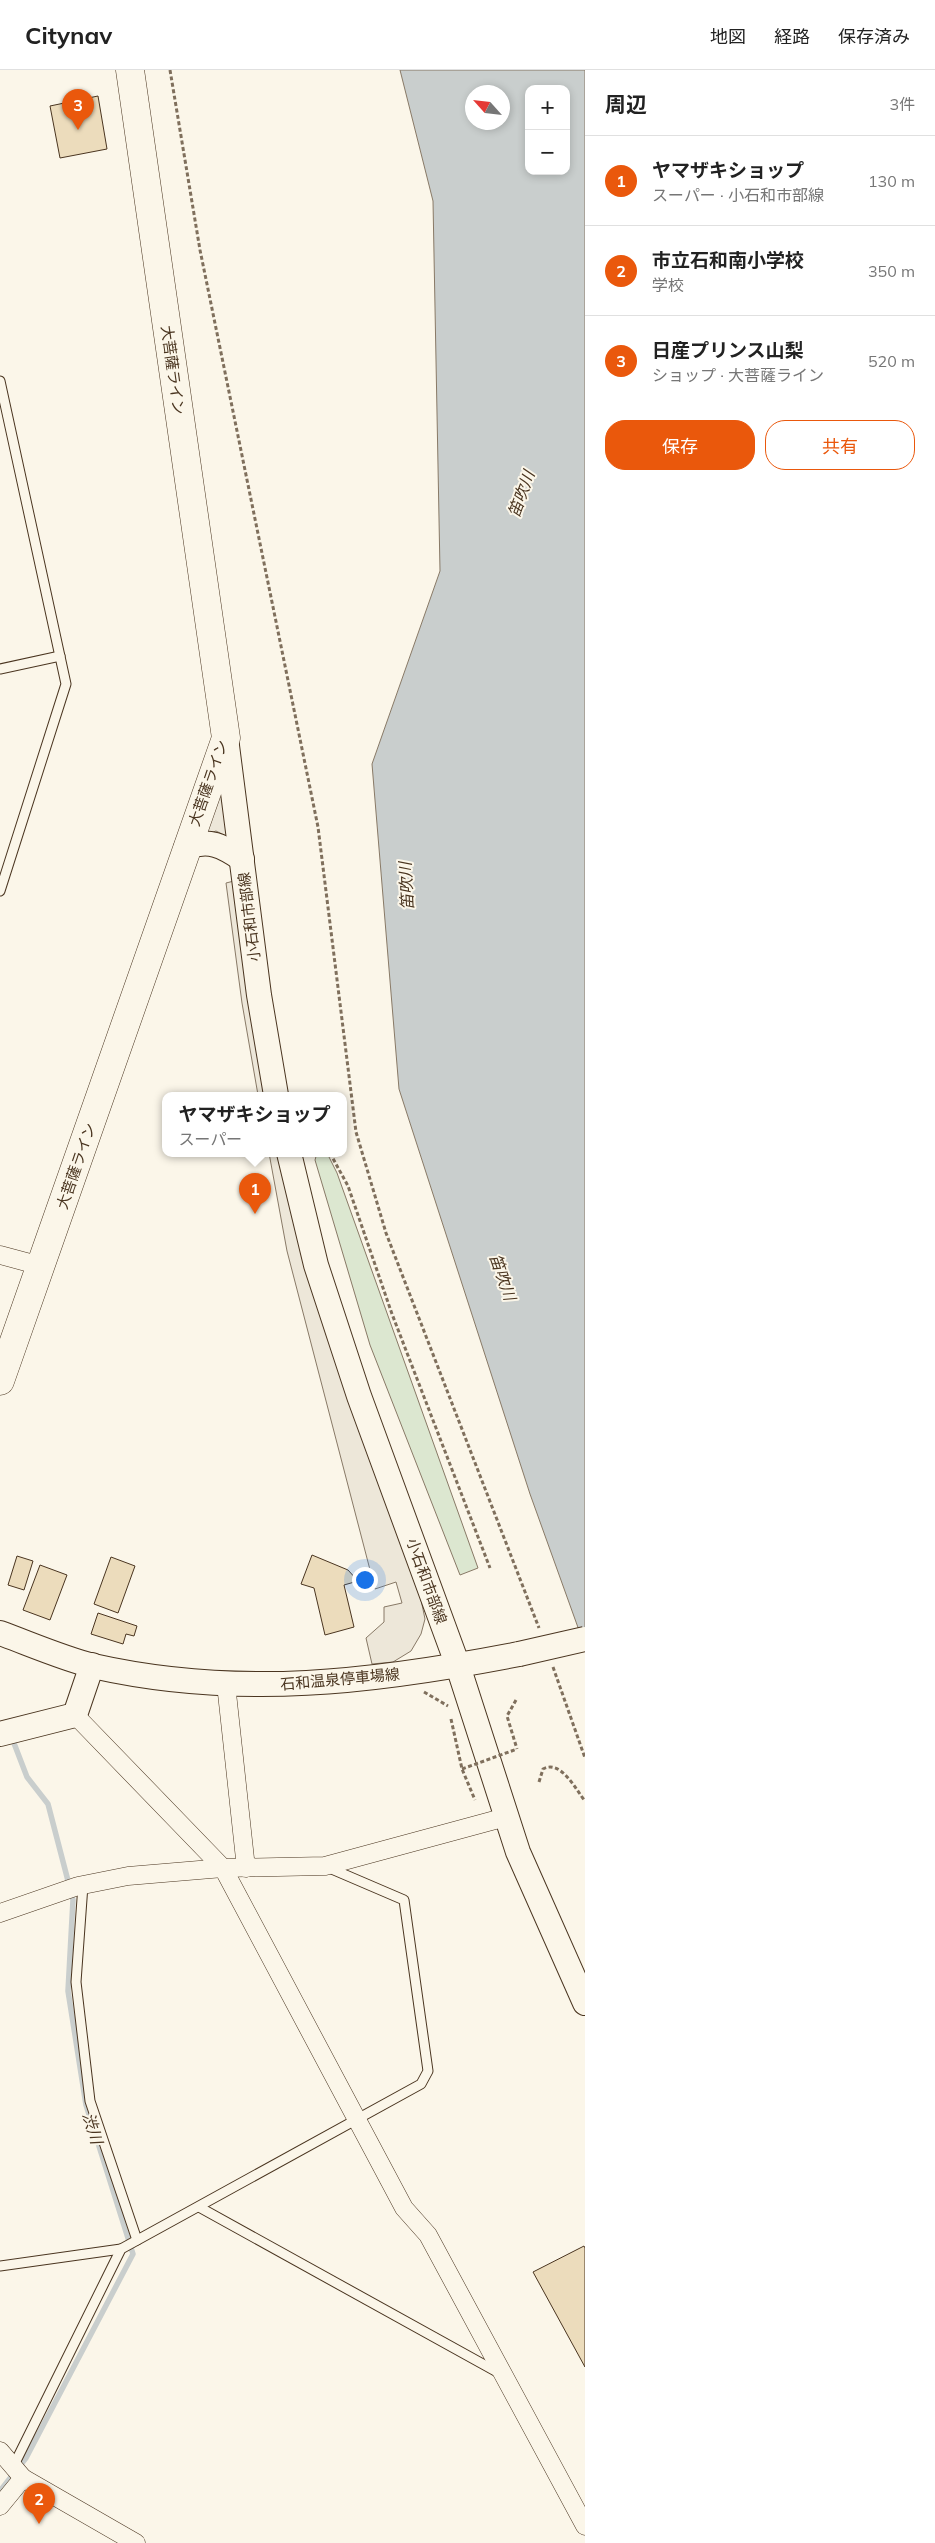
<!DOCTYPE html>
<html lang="ja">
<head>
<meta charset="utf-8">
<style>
  :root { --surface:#fff; --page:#f6f6f6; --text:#222; --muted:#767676; --line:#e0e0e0; --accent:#ea580c }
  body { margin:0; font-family:Mulish,"Noto Sans JP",sans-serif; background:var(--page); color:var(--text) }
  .controls { position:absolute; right:15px; top:15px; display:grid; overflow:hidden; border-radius:10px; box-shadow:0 2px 8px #0003 }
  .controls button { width:45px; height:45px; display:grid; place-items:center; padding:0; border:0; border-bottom:1px solid var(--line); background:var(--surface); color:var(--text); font:25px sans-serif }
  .compass { position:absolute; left:465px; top:15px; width:45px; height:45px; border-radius:50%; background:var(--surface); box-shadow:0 2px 8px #0003; rotate:297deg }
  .you { position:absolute; left:364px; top:1509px; width:18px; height:18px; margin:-12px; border:4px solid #fff; border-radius:50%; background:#1a73e8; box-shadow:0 0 0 8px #1a73e833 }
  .badge { display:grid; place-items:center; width:32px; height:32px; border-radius:50%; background:var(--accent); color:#fff; font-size:16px; font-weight:700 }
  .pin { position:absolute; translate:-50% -41px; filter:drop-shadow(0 1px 2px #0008) }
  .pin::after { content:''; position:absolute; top:26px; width:18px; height:15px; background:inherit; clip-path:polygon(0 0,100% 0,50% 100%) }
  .popup { position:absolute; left:162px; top:1022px; width:185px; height:65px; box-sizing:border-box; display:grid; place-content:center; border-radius:10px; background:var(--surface); filter:drop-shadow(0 1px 4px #0005); font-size:16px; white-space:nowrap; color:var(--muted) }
  .popup b { font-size:19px; color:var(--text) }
  .popup::after { content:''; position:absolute; left:50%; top:100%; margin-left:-10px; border:10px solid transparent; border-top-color:var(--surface) }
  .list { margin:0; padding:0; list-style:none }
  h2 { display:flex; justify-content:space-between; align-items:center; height:65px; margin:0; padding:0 20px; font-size:21px }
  h2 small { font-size:16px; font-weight:400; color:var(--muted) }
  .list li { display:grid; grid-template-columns:32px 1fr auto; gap:15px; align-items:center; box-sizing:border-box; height:90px; padding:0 20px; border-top:1px solid var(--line) }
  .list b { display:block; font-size:19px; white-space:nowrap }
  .list p { margin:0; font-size:16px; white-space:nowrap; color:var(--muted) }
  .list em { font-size:16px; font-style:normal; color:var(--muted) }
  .actions { display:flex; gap:10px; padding:15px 20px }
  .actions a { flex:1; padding:11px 0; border:1px solid var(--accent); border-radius:20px; text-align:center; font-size:18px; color:var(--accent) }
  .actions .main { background:var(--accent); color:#fff }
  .map { position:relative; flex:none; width:585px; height:2473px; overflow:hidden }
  header { display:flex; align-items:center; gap:30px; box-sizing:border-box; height:70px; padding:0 25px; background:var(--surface); border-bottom:1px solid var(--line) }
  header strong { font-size:24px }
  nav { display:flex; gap:28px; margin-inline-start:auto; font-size:18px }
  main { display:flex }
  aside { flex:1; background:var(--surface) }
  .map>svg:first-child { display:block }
  .green { fill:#dce7d0; stroke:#887966 }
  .parking { fill:#ede7d9; stroke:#887966 }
  .water { fill:#c9cecd; stroke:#887966; fill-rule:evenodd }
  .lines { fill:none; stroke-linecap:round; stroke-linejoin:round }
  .stream { stroke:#c9cecd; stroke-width:5.5 }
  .building { fill:#ecdcbc; stroke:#4a3520 }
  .lane-casing { stroke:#4a3520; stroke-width:11 }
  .street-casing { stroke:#4a3520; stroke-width:19 }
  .secondary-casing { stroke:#4a3520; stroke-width:26 }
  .highway-casing { stroke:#4a3520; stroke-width:29 }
  .path { stroke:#7f6f5c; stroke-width:3; stroke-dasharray:4 2.5; stroke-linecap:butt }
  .lane { stroke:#fbf6e9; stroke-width:9 }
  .street { stroke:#fbf6e9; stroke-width:18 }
  .secondary { stroke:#fbf6e9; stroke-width:24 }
  .highway { stroke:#fbf6e9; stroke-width:28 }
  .secondary-bridge-casing { stroke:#4a3520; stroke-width:26; stroke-linecap:butt }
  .path-bridge { stroke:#7f6f5c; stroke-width:3; stroke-dasharray:4 2.5; stroke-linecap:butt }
  .secondary-bridge { stroke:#fbf6e9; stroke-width:24 }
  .labels { text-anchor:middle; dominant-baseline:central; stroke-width:4; stroke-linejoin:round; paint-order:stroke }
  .street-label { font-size:15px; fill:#4a3520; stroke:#fbf6e9 }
  .water-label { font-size:16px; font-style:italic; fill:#4a3520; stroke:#fbf6e9 }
</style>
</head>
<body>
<header>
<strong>Citynav</strong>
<nav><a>地図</a><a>経路</a><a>保存済み</a></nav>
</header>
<main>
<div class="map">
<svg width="585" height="2473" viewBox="0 0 585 2473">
  <rect width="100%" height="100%" fill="#fbf6e9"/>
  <polygon class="green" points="317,1083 327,1083 337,1103 478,1498 460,1505 370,1275 315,1090"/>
  <g class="parking">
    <polygon points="218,722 225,724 230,768 216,761 201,766"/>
    <polygon points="238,810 270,1025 258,1025 242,933 226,813"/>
    <polygon points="269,1083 282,1083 419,1520 425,1549 421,1564 411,1581 393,1592 372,1594 366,1568 384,1552 384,1537 402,1533 396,1512 375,1519 287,1181"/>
  </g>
  <path class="water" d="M400 0H585V1577L530 1424 399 1019 372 694 440 501 433 131ZM529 19H566V101H529ZM472 22H502V52H472Z"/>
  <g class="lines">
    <polyline class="stream" points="0,2421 26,2388 133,2184 86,2035 68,1921 73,1830 48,1734 27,1707 12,1668"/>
  </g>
  <g class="building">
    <polygon points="98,26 107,79 60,88 50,36"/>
    <polygon points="312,1485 348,1500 358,1511 344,1515 354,1557 325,1565 314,1518 301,1514"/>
    <polygon points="17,1486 33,1491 24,1520 8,1515"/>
    <polygon points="111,1487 135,1496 118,1543 94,1534"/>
    <polygon points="40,1495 67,1505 50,1550 23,1540"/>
    <polygon points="98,1543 137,1556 134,1566 126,1564 123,1574 91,1564"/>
    <polygon points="584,2176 585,2178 585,2297 533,2202"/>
  </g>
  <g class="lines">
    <g class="lane-casing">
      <g id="lane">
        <polyline points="0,311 66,614 0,821"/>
        <polyline points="0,599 60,586"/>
        <polyline points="83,1815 76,1912 90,2031 137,2170"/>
        <polyline points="199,2137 499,2303"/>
        <polyline points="0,2196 121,2179"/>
        <polyline points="13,2397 121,2179 421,2014 428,2001 404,1830 327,1797"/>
      </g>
    </g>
    <g class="street-casing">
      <g id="street">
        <polyline points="0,1185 41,1196"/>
        <polyline points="226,1614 246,1798"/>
        <polyline points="75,1645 223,1798 404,2138 428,2165 585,2456"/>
        <polyline points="0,1843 78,1816 128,1806 223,1798 325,1796 506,1747"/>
        <polyline points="0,2381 23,2408"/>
        <polyline points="0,2436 23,2408 136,2473"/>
      </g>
    </g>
    <g class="secondary-casing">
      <g id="secondary">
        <polyline points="226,668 259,925 276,1025"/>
        <path d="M186 778C208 768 223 776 242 789"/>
        <polyline points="289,1083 316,1195 359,1326 458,1596 518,1782 585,1933"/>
        <path d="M0 1563C30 1574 62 1588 93 1596 239 1629 375 1612 519 1584"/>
        <polyline points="0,1664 75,1645 92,1595"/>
      </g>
    </g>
    <g class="highway-casing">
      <polyline id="highway" points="0,1311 226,668 130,0"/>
    </g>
    <g class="path">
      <polyline points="170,0 200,180 318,757 356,1062 386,1163 539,1558"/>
      <polyline points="330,1083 348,1116 392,1244 490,1498"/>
      <polyline points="553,1597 585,1688"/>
      <polyline points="424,1622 448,1636"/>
      <polyline points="516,1630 507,1646 517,1679"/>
      <polyline points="451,1649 462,1699 475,1730"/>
      <path d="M539 1712 543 1699C561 1689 576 1720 585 1731"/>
    </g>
    <use href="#lane" class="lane"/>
    <use href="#street" class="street"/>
    <use href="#secondary" class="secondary"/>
    <use href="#highway" class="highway"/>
    <g class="secondary-bridge-casing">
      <polyline id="secondary-bridge" points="519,1584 585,1569"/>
    </g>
    <polyline class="path-bridge" points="462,1699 517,1679"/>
    <use href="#secondary-bridge" class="secondary-bridge"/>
  </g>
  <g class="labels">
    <g class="street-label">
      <text transform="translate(173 300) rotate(82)">大菩薩ライン</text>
      <text transform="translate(208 713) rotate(-71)">大菩薩ライン</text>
      <text transform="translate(249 847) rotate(-97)">小石和市部線</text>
      <text transform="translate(76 1096) rotate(-71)">大菩薩ライン</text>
      <text transform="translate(427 1511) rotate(70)">小石和市部線</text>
      <text transform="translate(340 1609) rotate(-5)">石和温泉停車場線</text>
    </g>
    <g class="water-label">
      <text transform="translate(521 424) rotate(-70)">笛吹川</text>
      <text transform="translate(406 816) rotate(-93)">笛吹川</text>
      <text transform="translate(503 1207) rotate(71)">笛吹川</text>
      <text transform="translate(93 2058) rotate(73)">渋川</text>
    </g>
  </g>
</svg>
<div class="controls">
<button>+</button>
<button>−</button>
</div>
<svg class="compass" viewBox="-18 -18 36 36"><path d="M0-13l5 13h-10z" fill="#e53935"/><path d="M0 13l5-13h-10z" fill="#767676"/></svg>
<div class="you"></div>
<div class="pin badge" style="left:255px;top:1144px">1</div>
<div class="popup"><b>ヤマザキショップ</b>スーパー</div>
<div class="pin badge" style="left:39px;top:2454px">2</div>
<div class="pin badge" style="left:78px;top:60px">3</div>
</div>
<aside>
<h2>周辺<small>3件</small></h2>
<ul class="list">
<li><span class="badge">1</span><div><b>ヤマザキショップ</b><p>スーパー · 小石和市部線</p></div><em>130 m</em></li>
<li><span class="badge">2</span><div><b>市立石和南小学校</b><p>学校</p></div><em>350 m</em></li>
<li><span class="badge">3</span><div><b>日産プリンス山梨</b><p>ショップ · 大菩薩ライン</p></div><em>520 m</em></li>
</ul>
<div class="actions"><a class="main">保存</a><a>共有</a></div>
</aside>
</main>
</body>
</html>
